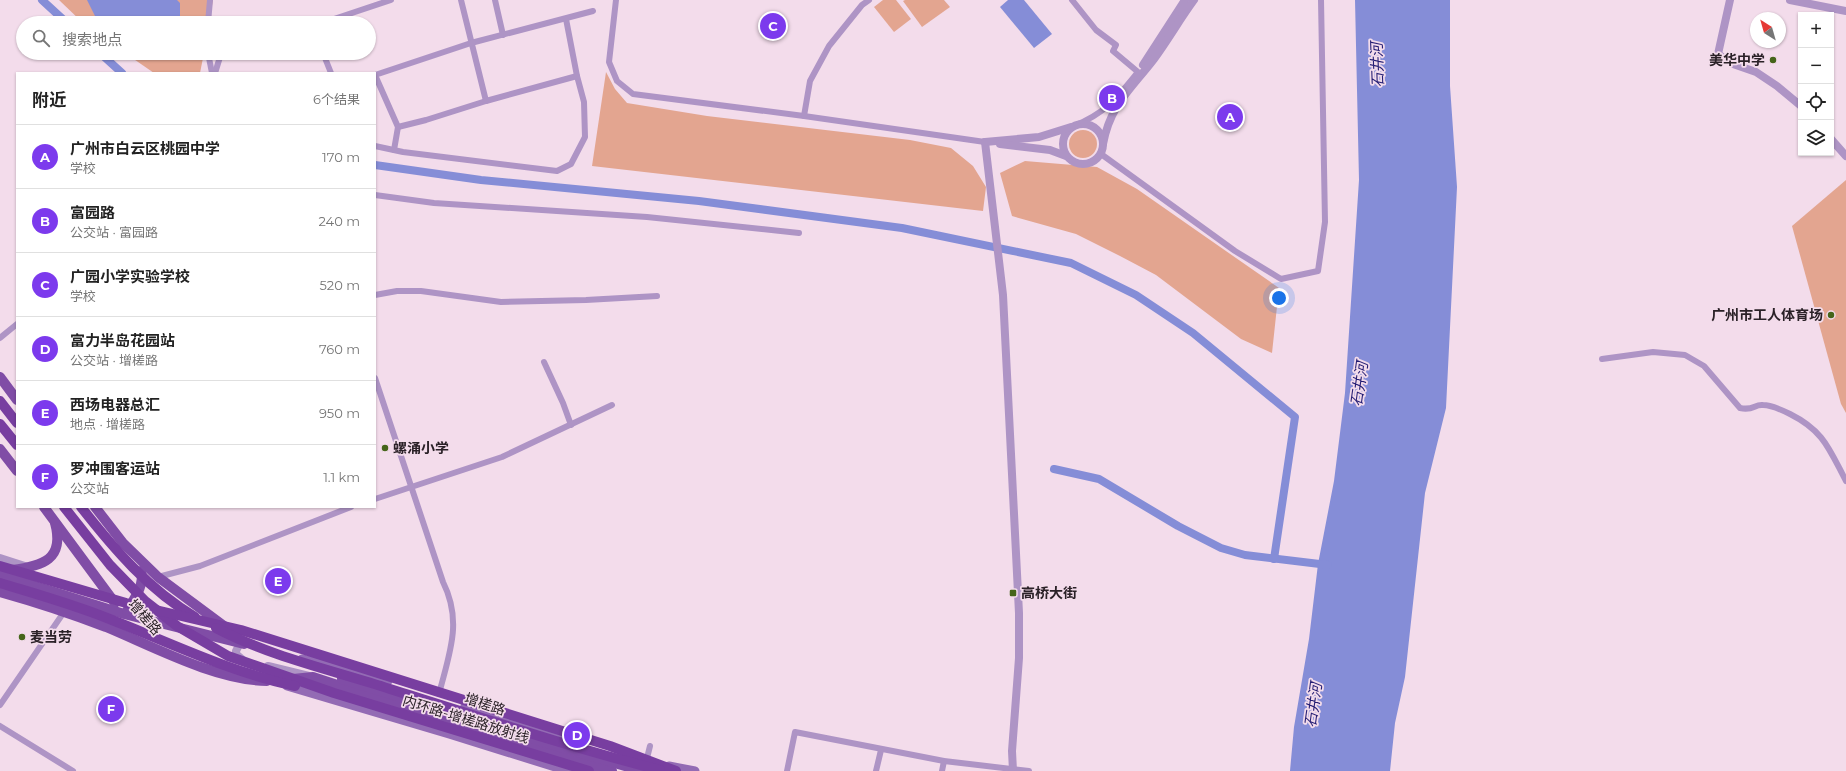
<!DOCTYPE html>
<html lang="zh">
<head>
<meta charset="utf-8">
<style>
  :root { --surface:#fff; --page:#f2f2f2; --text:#222; --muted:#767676; --line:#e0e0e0; --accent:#7c3aed }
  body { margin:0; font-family:Montserrat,"Noto Sans SC",sans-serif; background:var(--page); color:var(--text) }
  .controls { position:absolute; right:12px; top:12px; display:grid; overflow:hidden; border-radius:0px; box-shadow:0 1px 3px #0004 }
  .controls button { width:36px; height:36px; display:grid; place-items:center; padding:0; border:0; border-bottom:1px solid var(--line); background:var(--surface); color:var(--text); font:20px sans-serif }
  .compass { position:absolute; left:1750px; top:12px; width:36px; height:36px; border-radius:50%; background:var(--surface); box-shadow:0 1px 3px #0004; rotate:323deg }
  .you { position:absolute; left:1279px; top:298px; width:14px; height:14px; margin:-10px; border:3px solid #fff; border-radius:50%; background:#1a73e8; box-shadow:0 0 0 6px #1a73e833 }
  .badge { display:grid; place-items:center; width:26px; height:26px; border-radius:50%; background:var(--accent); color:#fff; font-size:13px; font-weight:700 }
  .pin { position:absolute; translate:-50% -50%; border:2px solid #fff; box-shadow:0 1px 4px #0006 }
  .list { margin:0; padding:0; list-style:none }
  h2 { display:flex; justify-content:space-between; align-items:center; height:52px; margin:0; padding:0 16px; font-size:17px }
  h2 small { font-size:13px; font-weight:400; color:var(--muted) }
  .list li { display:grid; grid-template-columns:26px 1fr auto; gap:12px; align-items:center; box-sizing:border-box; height:64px; padding:0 16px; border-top:1px solid var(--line) }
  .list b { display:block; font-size:15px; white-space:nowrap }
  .list p { margin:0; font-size:13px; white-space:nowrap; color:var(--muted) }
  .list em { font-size:13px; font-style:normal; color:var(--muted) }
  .icon { flex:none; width:22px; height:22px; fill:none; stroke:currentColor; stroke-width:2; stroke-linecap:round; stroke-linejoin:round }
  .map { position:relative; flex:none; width:1846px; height:771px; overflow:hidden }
  .search { position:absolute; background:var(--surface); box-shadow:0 1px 3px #0004; left:16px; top:16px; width:360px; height:44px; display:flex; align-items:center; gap:10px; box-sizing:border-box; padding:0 14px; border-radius:22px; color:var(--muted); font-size:15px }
  .panel { position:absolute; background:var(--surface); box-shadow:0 1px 3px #0004; left:16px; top:72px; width:360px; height:436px; border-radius:0px }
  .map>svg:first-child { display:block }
  .green { fill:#e3a590 }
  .water { fill:#858dd7 }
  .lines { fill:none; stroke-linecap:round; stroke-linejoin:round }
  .canal { stroke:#858dd7; stroke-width:8 }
  .minor { stroke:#ae94c5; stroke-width:6 }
  .tertiary { stroke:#ae94c5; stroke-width:8 }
  .secondary { stroke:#936bb4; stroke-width:9 }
  .primary { stroke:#804da6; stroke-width:10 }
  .trunk { stroke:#783ea0; stroke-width:10 }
  .poi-dot { fill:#45651a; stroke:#f3dceb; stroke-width:1.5 }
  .labels { text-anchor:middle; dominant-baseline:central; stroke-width:3.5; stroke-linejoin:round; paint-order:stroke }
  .poi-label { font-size:14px; font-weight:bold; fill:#2a2127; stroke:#f3dceb; text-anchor:start }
  .street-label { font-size:14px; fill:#2a2127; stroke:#f3dceb }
  .water-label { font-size:15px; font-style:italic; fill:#251e74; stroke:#f3dceb }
</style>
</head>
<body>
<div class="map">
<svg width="1846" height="771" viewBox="0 0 1846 771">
  <rect width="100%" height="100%" fill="#f3dceb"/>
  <g class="green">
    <polygon points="59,0 213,0 209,23 83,23"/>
    <polygon points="883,0 896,0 911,19 894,32 874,7"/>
    <polygon points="905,0 944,0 950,7 922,27 903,1"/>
    <polygon points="125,53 204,53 200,73 154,73"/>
    <polygon points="606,72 615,89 627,103 707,116 910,140 951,148 973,166 986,187 983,211 592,166"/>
    <circle cx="1083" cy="144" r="14"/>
    <polygon points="1025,161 1097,167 1137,189 1279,288 1272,353 1241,339 1156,275 1120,256 1076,234 1012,216 1000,173"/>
    <polygon points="1846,180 1846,413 1841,404 1792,226"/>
  </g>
  <g class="water">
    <polygon points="87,0 177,0 180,3 180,20 175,23 107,23 95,16"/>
    <polygon points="1008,0 1024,0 1052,34 1034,48 1000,7"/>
    <polygon points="1355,0 1450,0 1450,86 1457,187 1446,408 1425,493 1405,677 1395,723 1390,771 1290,771 1294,727 1309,639 1318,564 1334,481 1345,393 1359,180"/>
  </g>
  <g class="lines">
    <g class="canal">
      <polyline points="42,0 67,23"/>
      <polyline points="100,53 122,73"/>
      <polyline points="375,165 481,180 699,201 902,228 1071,263 1136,295 1193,333 1295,417 1274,559"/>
      <polyline points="1054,469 1099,479 1178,526 1221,548 1245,555 1328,565"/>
    </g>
    <g class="minor">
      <polyline points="461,0 486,101 577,76"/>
      <polyline points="495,0 503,35"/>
      <polyline points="616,0 609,62 617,81 633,94 804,116 985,142"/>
      <path d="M1072 0 1096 30 1116 45 1113 51 1138 72C1117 98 1106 113 1074 126"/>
      <polyline points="208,23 210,0"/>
      <polyline points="322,23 391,0"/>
      <polyline points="208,53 212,73"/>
      <polyline points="323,53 331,73"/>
      <polyline points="215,73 220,57 232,53"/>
      <polyline points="375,75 471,43 593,11"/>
      <polyline points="375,75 398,127 426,120 486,101"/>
      <polyline points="804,116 810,81 829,46 862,5 869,0"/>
      <polyline points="375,146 403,152 557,171 571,164 585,137 584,102 577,76 566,19"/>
      <polyline points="394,150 398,127"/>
      <polyline points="1101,154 1235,251 1281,279 1318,271 1325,222 1321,0"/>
      <polyline points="375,195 434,203 647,217 799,233"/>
      <polyline points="375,295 397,291 421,291 501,302 586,300 657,296"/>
      <polyline points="0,338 17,324"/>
      <path d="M1602 359 1653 352 1685 355 1704 366 1740 408C1754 411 1754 404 1763 405 1771 405 1782 410 1790 414 1824 431 1829 449 1846 481"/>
      <polyline points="544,362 563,403 571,425"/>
      <path d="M375 378 443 582C463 622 449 654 439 694"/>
      <polyline points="375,499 502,457 612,405"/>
      <polyline points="158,577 200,566 351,507"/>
      <polyline points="0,705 64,612"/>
      <polyline points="0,726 73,771"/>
      <polyline points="646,762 650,746"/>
      <polyline points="787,771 795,732 944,761 1029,771"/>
      <polyline points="876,771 881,750"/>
      <polyline points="942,771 944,761"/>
    </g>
    <g class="tertiary">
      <polyline points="1730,0 1718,54 1733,64 1756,72 1777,86 1801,106"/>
      <polyline points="1790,0 1846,11"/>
      <polyline points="1143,65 1185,0"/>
      <circle cx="1083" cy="144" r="20"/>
      <polyline points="1831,139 1846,156"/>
      <polyline points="985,142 1003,295 1019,613 1019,658 1012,751 1013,771"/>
      <polyline points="985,142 1039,137 1071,127"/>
      <polyline points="1000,144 1050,150 1066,156"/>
      <path d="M1103 144C1110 105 1131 89 1154 59 1168 40 1180 19 1194 0"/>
      <polyline points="0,558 28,567"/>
      <polyline points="240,643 236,651 236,654 243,660"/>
      <polyline points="268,666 309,676"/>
    </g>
    <g class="secondary">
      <polyline points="302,659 323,663 388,681"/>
      <polyline points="287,686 449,734 568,771"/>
      <polyline points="465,706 583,742"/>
      <polyline points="669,766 695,771"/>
    </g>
    <g class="primary">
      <polyline points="0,377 17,400"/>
      <polyline points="0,449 17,471"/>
      <polyline points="44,507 115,603"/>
      <polyline points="95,507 123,543 158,577 224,626"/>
      <path d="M12 570C42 566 65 560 55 523"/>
      <polyline points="0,575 124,614 244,644"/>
      <path d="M0 592C36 602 72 614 106 627 154 647 215 680 267 681"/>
      <path d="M127 611C134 599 145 585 141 571"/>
      <polyline points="293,679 313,677 496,737 612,771"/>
      <polyline points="342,679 540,741 642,771"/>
    </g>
    <g class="trunk">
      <polyline points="0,401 17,423"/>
      <polyline points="0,424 17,445"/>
      <polyline points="64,507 110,565 145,601 177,626 228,656 334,693 589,771"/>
      <path d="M81 507C114 549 149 590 195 617"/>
      <polyline points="0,566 126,603 241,630 610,746 676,771"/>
      <path d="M0 583C36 594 72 604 107 618 169 642 229 672 295 686"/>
      <path d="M216 628C271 657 332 670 390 689 480 717 569 747 660 770"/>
    </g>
  </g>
  <g class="poi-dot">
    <circle cx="1773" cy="60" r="4"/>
    <circle cx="1831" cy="315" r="4"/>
    <circle cx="385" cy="448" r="4"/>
    <rect x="1009" y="589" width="8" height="8" rx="2"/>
    <circle cx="22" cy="637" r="4"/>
  </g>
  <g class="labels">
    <g class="poi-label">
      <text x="1765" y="60" text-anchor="end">美华中学</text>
      <text x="1823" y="315" text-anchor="end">广州市工人体育场</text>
      <text x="393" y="448">螺涌小学</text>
      <text x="1021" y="593">高桥大街</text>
      <text x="30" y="637">麦当劳</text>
    </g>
    <g class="street-label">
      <text transform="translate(145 617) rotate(49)">增槎路</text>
      <text transform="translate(485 704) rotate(18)">增槎路</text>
      <text transform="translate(466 719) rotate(17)">内环路-增槎路放射线</text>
    </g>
    <g class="water-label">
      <text transform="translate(1377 65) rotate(-92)">石井河</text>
      <text transform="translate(1359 384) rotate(-82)">石井河</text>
      <text transform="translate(1313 705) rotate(-82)">石井河</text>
    </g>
  </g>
</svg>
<div class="controls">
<button>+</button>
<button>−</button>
<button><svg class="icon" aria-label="locate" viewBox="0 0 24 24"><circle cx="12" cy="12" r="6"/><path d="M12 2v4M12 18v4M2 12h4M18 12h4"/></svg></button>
<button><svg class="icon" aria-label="layers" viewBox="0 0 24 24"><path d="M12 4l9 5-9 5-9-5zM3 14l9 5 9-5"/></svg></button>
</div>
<svg class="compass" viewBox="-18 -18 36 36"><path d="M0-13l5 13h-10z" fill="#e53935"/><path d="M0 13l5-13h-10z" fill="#767676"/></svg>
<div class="you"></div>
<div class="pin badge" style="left:1230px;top:117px">A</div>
<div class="pin badge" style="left:1112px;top:98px">B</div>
<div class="pin badge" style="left:773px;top:26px">C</div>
<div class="pin badge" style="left:577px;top:735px">D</div>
<div class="pin badge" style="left:278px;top:581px">E</div>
<div class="pin badge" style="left:111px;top:709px">F</div>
<div class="search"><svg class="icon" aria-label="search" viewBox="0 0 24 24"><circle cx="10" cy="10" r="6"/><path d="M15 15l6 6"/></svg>搜索地点</div>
<section class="panel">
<h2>附近<small>6个结果</small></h2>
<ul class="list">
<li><span class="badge">A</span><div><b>广州市白云区桃园中学</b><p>学校</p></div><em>170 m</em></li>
<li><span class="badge">B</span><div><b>富园路</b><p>公交站 · 富园路</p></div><em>240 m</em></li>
<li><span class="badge">C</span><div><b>广园小学实验学校</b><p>学校</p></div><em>520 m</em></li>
<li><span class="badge">D</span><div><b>富力半岛花园站</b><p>公交站 · 增槎路</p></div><em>760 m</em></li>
<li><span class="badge">E</span><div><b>西场电器总汇</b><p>地点 · 增槎路</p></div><em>950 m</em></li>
<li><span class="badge">F</span><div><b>罗冲围客运站</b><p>公交站</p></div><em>1.1 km</em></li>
</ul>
</section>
</div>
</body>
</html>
